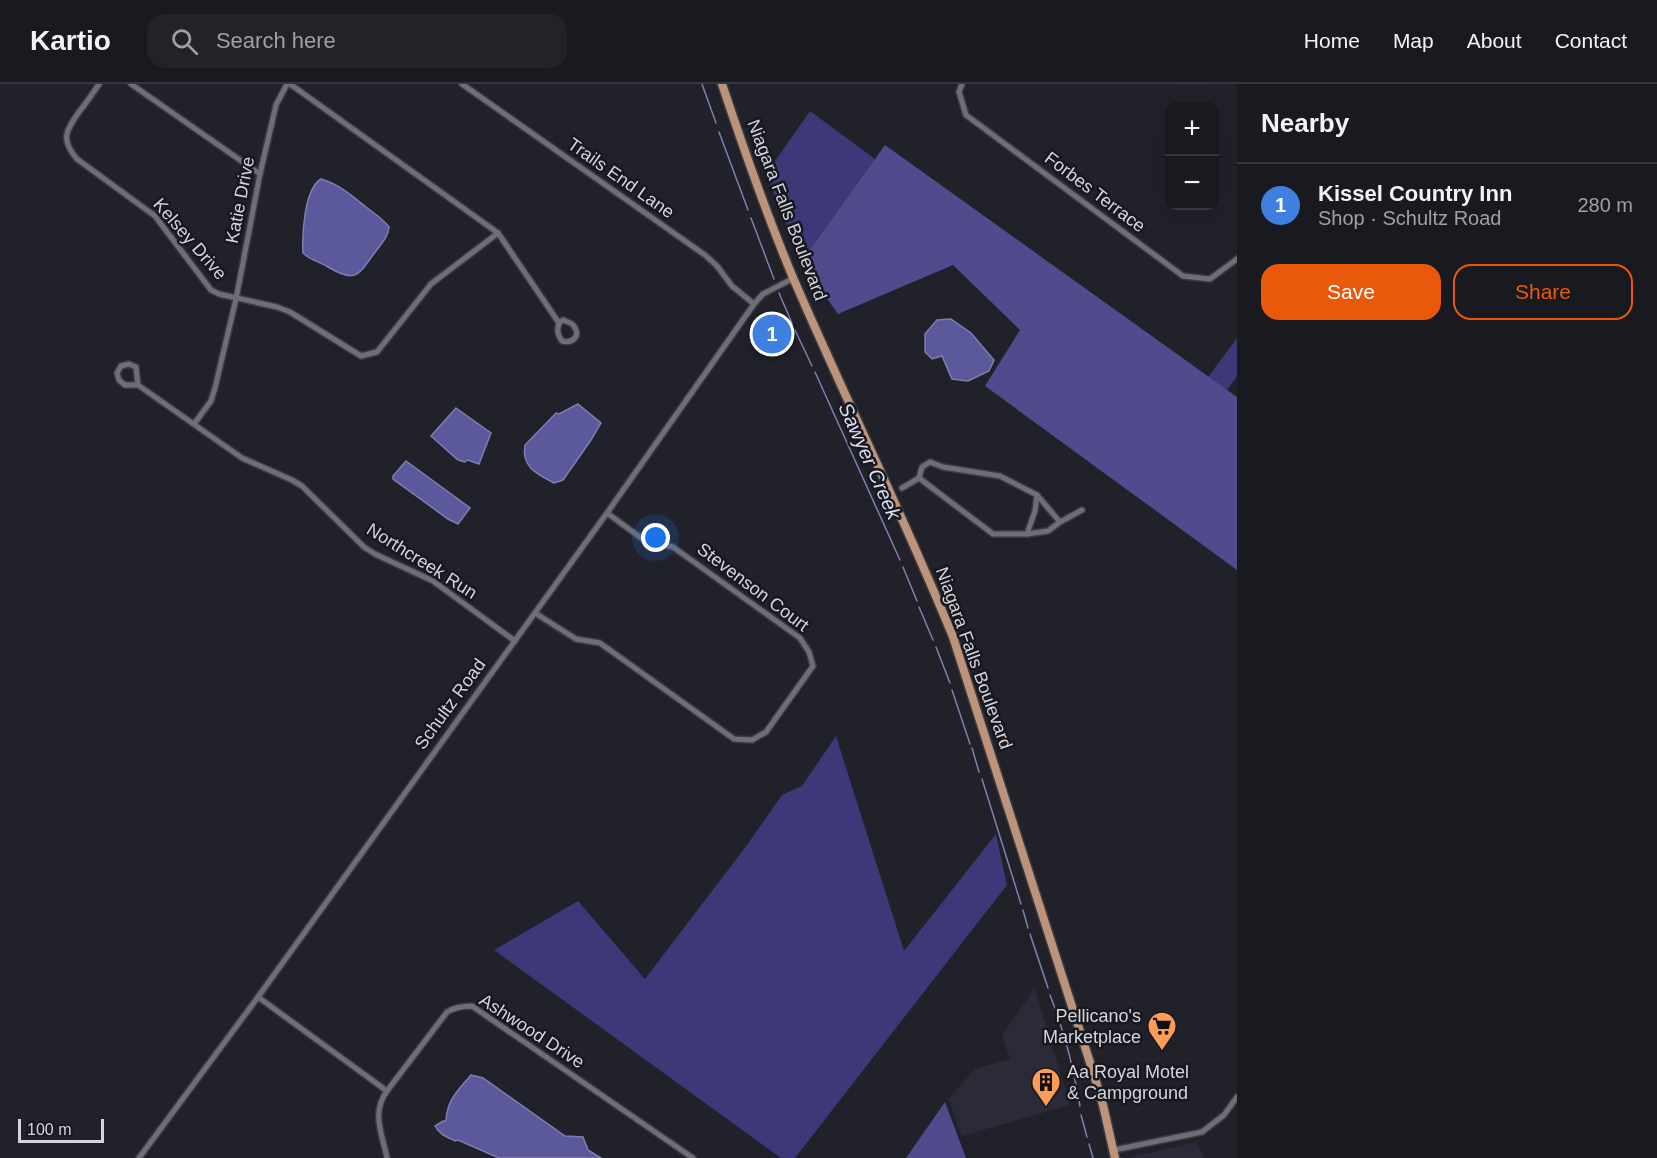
<!DOCTYPE html>
<html lang="en">
<head>
<meta charset="utf-8">
<style>
  :root { --surface:#191920; --page:#222229; --text:#f1f3f6; --muted:#9fa0a5; --line:#37383e; --accent:#ea580c }
  body { margin:0; font-family:Helvetica,sans-serif; background:var(--page); color:var(--text) }
  .controls { position:absolute; right:18px; top:18px; display:grid; overflow:hidden; border-radius:12px; box-shadow:0 6px 24px #0002 }
  .controls button { width:54px; height:54px; display:grid; place-items:center; padding:0; border:0; border-bottom:2px solid var(--line); background:var(--surface); color:var(--text); font:30px sans-serif }
  .scale { position:absolute; left:18px; bottom:15px; width:86px; box-sizing:border-box; padding-left:6px; border:3px solid #d5d5db; border-top:0; font-size:16px; line-height:21px; white-space:nowrap; color:#d5d5db; -webkit-text-stroke:4px #181820; paint-order:stroke }
  .you { position:absolute; left:656px; top:454px; width:21px; height:21px; margin:-15px; border:4px solid #fff; border-radius:50%; background:#1a73e8; box-shadow:0 0 0 9px #1a73e833 }
  .badge { display:grid; place-items:center; width:39px; height:39px; border-radius:50%; background:var(--accent); color:#fff; font-size:20px; font-weight:700 }
  .pin { position:absolute; translate:-50% -50%; border:3px solid #fff; box-shadow:0 2px 6px #0006 }
  .list { margin:0; padding:0; list-style:none }
  h2 { display:flex; justify-content:space-between; align-items:center; height:78px; margin:0; padding:0 24px; font-size:26px }
  h2 small { font-size:20px; font-weight:400; color:var(--muted) }
  .list li { display:grid; grid-template-columns:39px 1fr auto; gap:18px; align-items:center; box-sizing:border-box; height:84px; padding:0 24px; border-top:2px solid var(--line) }
  .list b { display:block; font-size:22px; white-space:nowrap }
  .list p { margin:0; font-size:20px; white-space:nowrap; color:var(--muted) }
  .list em { font-size:20px; font-style:normal; color:var(--muted) }
  .actions { display:flex; gap:12px; padding:18px 24px }
  .actions a { flex:1; padding:14px 0; border:2px solid var(--accent); border-radius:18px; text-align:center; font-size:21px; color:var(--accent) }
  .actions .main { background:var(--accent); color:#fff }
  .icon { flex:none; width:33px; height:33px; fill:none; stroke:currentColor; stroke-width:2; stroke-linecap:round; stroke-linejoin:round }
  .map { position:relative; flex:none; width:1237px; height:1074px; overflow:hidden }
  header { display:flex; align-items:center; gap:36px; box-sizing:border-box; height:84px; padding:0 30px; background:var(--surface); border-bottom:2px solid var(--line) }
  header strong { font-size:28px }
  nav { display:flex; gap:33px; margin-inline-start:auto; font-size:21px }
  .search { width:420px; height:54px; background:var(--page); display:flex; align-items:center; gap:15px; box-sizing:border-box; padding:0 21px; border-radius:18px; color:var(--muted); font-size:22px }
  main { display:flex }
  aside { flex:1; background:var(--surface) }
  .map>svg:first-child { display:block }
  .built { fill:#2a2a38 }
  .green { fill:#3d3877 }
  .forest { fill:#4f4b8d }
  .water { fill:#5c589c; stroke:#807eaf; stroke-width:1.5 }
  .lines { fill:none; stroke-linecap:round; stroke-linejoin:round }
  .stream { stroke:#807eaf; stroke-width:1.5 }
  .street-casing { stroke:#3b3b42; stroke-width:8 }
  .primary-casing { stroke:#3b3b42; stroke-width:11 }
  .street { stroke:#6e6e78; stroke-width:5 }
  .primary { stroke:#bd937a; stroke-width:8 }
  .labels { text-anchor:middle; dominant-baseline:central; stroke-width:5; stroke-linejoin:round; paint-order:stroke }
  .street-label { font-size:18px; fill:#d5d5db; stroke:#181820 }
  .poi-label { font-size:18px; fill:#d5d5db; stroke:#181820; text-anchor:end }
  .water-label { font-size:20px; font-style:italic; fill:#dfdff3; stroke:#181820 }
</style>
</head>
<body>
<header>
<strong>Kartio</strong>
<div class="search"><svg class="icon" aria-label="search" viewBox="0 0 24 24"><circle cx="10" cy="10" r="6"/><path d="M15 15l6 6"/></svg>Search here</div>
<nav><a>Home</a><a>Map</a><a>About</a><a>Contact</a></nav>
</header>
<main>
<div class="map">
<svg width="1237" height="1074" viewBox="0 0 1237 1074">
  <rect width="100%" height="100%" fill="#21212a"/>
  <g class="built">
    <polygon points="1035,904 1070,1021 962,1052 948,1015 975,985 1010,975 1002,951"/>
    <polygon points="1197,1058 1204,1074 1131,1074 1130,1073"/>
  </g>
  <g class="green">
    <polygon points="810,27 875,75 801,178 766,90"/>
    <polygon points="1237,254 1237,292 1227,306 1208,293"/>
    <polygon points="836,652 904,867 996,750 1007,801 795,1074 781,1074 494,866 578,817 645,895 747,761 782,711 802,702"/>
  </g>
  <g class="forest">
    <polygon points="885,61 1237,313 1237,486 985,302 1020,246 953,181 838,230 801,178"/>
    <polygon points="945,1018 966,1074 906,1074"/>
  </g>
  <g class="water">
    <path d="M321 95C339 100 352 112 366 123 375 130 382 134 389 143 388 153 382 159 376 167 358 191 357 200 328 183 320 178 310 176 303 169 302 151 304 105 321 95Z"/>
    <polygon points="951,235 971,249 994,276 989,287 968,297 952,295 942,272 932,275 925,268 925,250 937,236"/>
    <path d="M578 320 601 339 591 356 563 396 554 399C537 390 521 383 525 361L556 329 559 330Z"/>
    <polygon points="456,324 491,349 479,380 468,376 465,378 458,376 431,352"/>
    <polygon points="406,377 470,424 458,440 448,435 393,395 393,392"/>
    <path d="M471 991 483 994 565 1052 583 1053 588 1066 601 1074H499L458 1056 455 1057C447 1053 440 1051 435 1042L443 1037H446C447 1015 458 1007 471 991Z"/>
  </g>
  <g class="lines">
    <g class="stream">
      <polyline points="702,0 716,39"/>
      <polyline points="719,48 748,126"/>
      <polyline points="751,134 774,195"/>
      <polyline points="779,209 792,239"/>
      <polyline points="795,246 812,282"/>
      <polyline points="815,288 900,476"/>
      <polyline points="903,483 917,517"/>
      <polyline points="919,523 933,556"/>
      <polyline points="936,563 950,599"/>
      <polyline points="952,606 970,660"/>
      <polyline points="972,664 979,688"/>
      <polyline points="982,695 1021,820"/>
      <polyline points="1023,826 1028,844"/>
      <polyline points="1030,850 1048,904"/>
      <path d="M1050 911C1062 942 1071 973 1077 1006"/>
      <polyline points="1078,1013 1080,1022"/>
      <polyline points="1081,1031 1087,1053"/>
      <polyline points="1089,1060 1093,1074"/>
    </g>
    <g class="street-casing">
      <g id="street">
        <path d="M99 0C93 9 86 19 79 28 66 47 60 55 77 75L155 132 211 206 219 210 277 223 290 228 361 272 377 268 431 200 498 149"/>
        <polyline points="131,0 260,90"/>
        <path d="M290 0 498 149 559 239C557 246 557 250 562 257 573 260 582 251 573 241 572 239 565 237 563 236L559 239"/>
        <polyline points="462,0 705,171 717,182 732,202 754,220"/>
        <polyline points="962,0 959,8 966,31 1183,192 1210,195 1237,175"/>
        <polyline points="138,301 125,301 119,296 117,289 121,282 129,280 136,283 138,301 242,374 292,396 302,402 364,463 375,470 433,497 515,557"/>
        <polyline points="194,340 211,317 215,304 236,215 260,90 276,21 287,0"/>
        <polyline points="919,394 993,450 1027,450 1048,447 1060,438"/>
        <polyline points="902,404 919,394 922,383 930,378 943,383 1000,392 1037,411 1060,438 1082,426"/>
        <polyline points="1027,450 1035,427 1037,411"/>
        <polyline points="535,529 576,555 600,559 734,655 752,656 766,648 813,582 809,568 800,554 673,463 644,456 607,429"/>
        <polyline points="258,913 387,1007"/>
        <polyline points="1114,1066 1202,1048 1224,1031 1237,1013"/>
        <polyline points="139,1074 258,913 607,429 754,220 763,210 794,194"/>
        <path d="M387 1074C382 1049 371 1029 387 1007L447 928C455 923 462 922 472 922L693 1074"/>
      </g>
    </g>
    <g class="primary-casing">
      <path id="primary" d="M722 0C744 66 767 132 794 196 846 316 904 433 953 553L1094 991 1103 1021 1115 1074"/>
    </g>
    <use href="#street" class="street"/>
    <use href="#primary" class="primary"/>
  </g>
  <defs>
    <g id="supermarket-pin" transform="scale(1.5)"><path d="M0 17L-7.5 6A9.5 9.5 0 1 1 7.5 6Z" fill="#fd9c56" stroke="#181820"/><path d="M-6-5.5h2.5l.6 2H6L4.5 2H-2.5L-4.4-4H-6ZM-1.5 3.2a1.3 1.3 0 1 0 .1 0ZM3 3.2a1.3 1.3 0 1 0 .1 0Z" fill="#111"/></g>
    <g id="building-pin" transform="scale(1.5)"><path d="M0 17L-7.5 6A9.5 9.5 0 1 1 7.5 6Z" fill="#fd9c56" stroke="#181820"/><path d="M-4-6H4V6H1V3H-1V6H-4ZM-2.5-4.3h1.7v1.8h-1.7ZM.8-4.3h1.7v1.8H.8ZM-2.5-1h1.7V.8h-1.7ZM.8-1h1.7V.8H.8Z" fill="#111"/></g>
  </defs>
  <g fill-rule="evenodd">
    <use href="#supermarket-pin" x="1162" y="942"/>
    <use href="#building-pin" x="1046" y="998"/>
  </g>
  <g class="labels">
    <g class="street-label">
      <text transform="translate(621 94) rotate(35)">Trails End Lane</text>
      <text transform="translate(1095 108) rotate(37)">Forbes Terrace</text>
      <text transform="translate(240 116) rotate(-79)">Katie Drive</text>
      <text transform="translate(787 126) rotate(69)">Niagara Falls Boulevard</text>
      <text transform="translate(190 155) rotate(49)">Kelsey Drive</text>
      <text transform="translate(422 477) rotate(32)">Northcreek Run</text>
      <text transform="translate(753 503) rotate(37)">Stevenson Court</text>
      <text transform="translate(974 574) rotate(70)">Niagara Falls Boulevard</text>
      <text transform="translate(450 620) rotate(-54)">Schultz Road</text>
      <text transform="translate(532 947) rotate(33)">Ashwood Drive</text>
    </g>
    <g class="poi-label">
      <text x="1141" y="932">Pellicano's<tspan x="1141" dy="21">Marketplace</tspan></text>
      <text x="1067" y="988" text-anchor="start">Aa Royal Motel<tspan x="1067" dy="21">&amp; Campground</tspan></text>
    </g>
    <g class="water-label">
      <text transform="translate(870 377) rotate(66)">Sawyer Creek</text>
    </g>
  </g>
</svg>
<div class="controls">
<button>+</button>
<button>−</button>
</div>
<div class="scale">100 m</div>
<div class="you"></div>
<div class="pin badge" style="left:772px;top:250px;background:#3f7fe0">1</div>
</div>
<aside>
<h2>Nearby<small></small></h2>
<ul class="list">
<li><span class="badge" style="background:#3f7fe0">1</span><div><b>Kissel Country Inn</b><p>Shop · Schultz Road</p></div><em>280 m</em></li>
</ul>
<div class="actions"><a class="main">Save</a><a>Share</a></div>
</aside>
</main>
</body>
</html>
